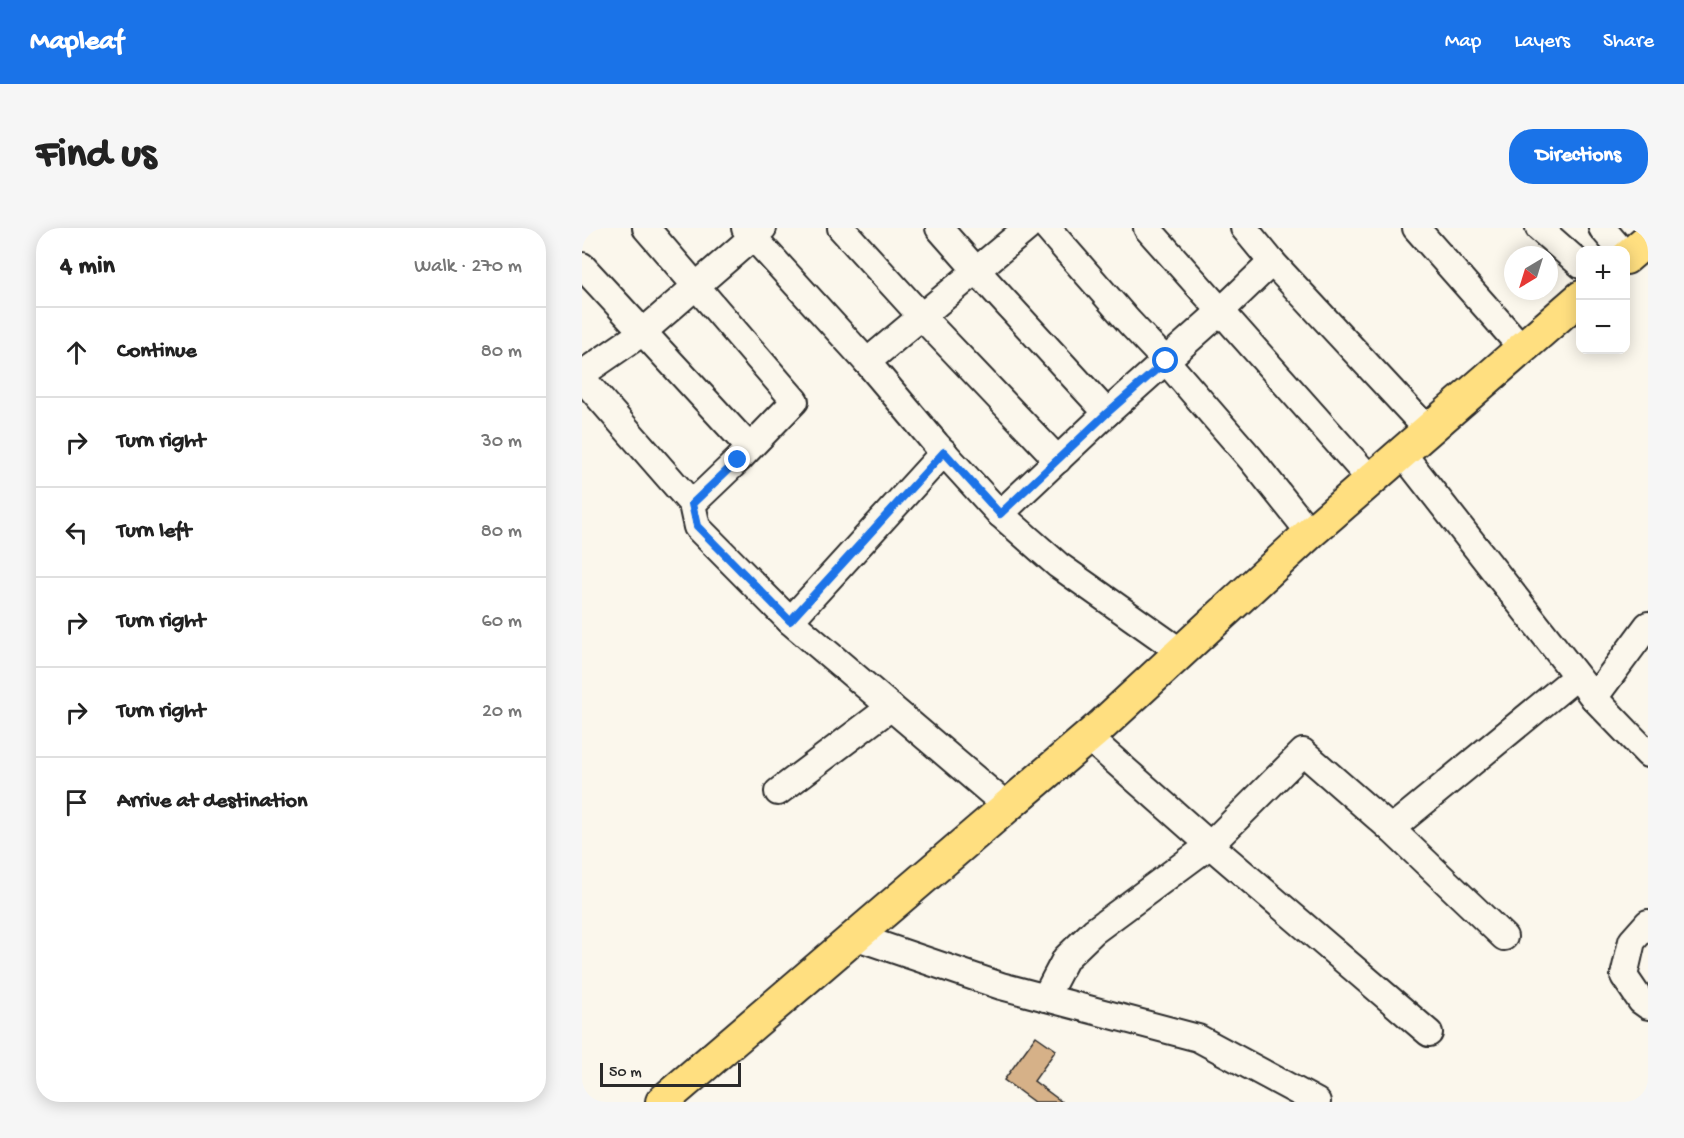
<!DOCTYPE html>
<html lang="en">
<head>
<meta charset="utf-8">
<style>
  :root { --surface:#fff; --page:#f6f6f6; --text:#222; --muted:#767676; --line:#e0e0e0; --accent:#1a73e8 }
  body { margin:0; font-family:"Gochi Hand",sans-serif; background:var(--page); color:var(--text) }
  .controls { position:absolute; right:18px; top:18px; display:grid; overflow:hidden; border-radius:12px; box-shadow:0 3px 15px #0003 }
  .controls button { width:54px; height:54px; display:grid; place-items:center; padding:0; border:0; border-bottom:2px solid var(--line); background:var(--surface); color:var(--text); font:30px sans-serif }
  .compass { position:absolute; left:922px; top:18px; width:54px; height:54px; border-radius:50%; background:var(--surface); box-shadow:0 3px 15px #0003; rotate:218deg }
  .scale { position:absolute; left:18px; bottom:15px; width:141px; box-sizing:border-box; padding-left:6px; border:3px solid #2b2b2b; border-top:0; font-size:16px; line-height:21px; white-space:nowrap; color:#2b2b2b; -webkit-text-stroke:4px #fbf7ec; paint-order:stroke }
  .stop { position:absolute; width:18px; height:18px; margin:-14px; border:4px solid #1a73e8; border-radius:50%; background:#fff }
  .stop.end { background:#1a73e8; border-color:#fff; box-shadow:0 2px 6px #0008 }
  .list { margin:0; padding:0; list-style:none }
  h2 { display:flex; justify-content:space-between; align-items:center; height:78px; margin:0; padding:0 24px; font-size:26px }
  h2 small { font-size:20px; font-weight:400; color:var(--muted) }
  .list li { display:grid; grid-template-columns:39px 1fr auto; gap:18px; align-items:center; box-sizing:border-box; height:90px; padding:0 24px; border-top:2px solid var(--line) }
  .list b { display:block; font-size:22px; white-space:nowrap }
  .list em { font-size:20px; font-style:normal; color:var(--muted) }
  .icon { flex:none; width:33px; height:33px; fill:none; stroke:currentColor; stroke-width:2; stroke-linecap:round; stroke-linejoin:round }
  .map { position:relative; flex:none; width:1066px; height:874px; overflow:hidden; border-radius:24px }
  header { display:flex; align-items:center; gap:36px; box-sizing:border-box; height:84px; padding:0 30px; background:var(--accent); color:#fff }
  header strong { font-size:28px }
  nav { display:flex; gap:33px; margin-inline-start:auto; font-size:21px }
  .intro { display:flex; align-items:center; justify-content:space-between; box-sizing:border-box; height:144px; padding:0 36px }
  h1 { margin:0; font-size:42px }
  .button { padding:15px 27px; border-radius:24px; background:var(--accent); color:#fff; font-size:21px; font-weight:700 }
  main { display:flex; gap:36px; padding:0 36px }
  aside { flex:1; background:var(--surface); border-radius:24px; box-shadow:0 3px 15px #0003 }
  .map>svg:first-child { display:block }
  .building { fill:#d6b188; stroke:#2b2b2b; stroke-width:1.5 }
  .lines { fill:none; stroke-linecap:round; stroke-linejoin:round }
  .minor-casing { stroke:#2b2b2b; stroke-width:30 }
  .major-casing { stroke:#2b2b2b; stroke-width:36 }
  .minor { stroke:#fbf7ec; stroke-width:26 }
  .major { stroke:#ffdf80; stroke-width:32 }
  .route { stroke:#1a73e8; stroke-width:8 }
</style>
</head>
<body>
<header>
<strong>Mapleaf</strong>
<nav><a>Map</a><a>Layers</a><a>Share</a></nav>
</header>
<div class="intro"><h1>Find us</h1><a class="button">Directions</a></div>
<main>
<aside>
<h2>4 min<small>Walk · 270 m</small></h2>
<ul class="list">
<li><svg class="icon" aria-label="ahead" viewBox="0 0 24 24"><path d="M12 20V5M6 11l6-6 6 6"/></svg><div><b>Continue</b></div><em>80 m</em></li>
<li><svg class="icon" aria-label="right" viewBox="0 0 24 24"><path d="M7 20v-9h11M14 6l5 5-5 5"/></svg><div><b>Turn right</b></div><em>30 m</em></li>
<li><svg class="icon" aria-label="left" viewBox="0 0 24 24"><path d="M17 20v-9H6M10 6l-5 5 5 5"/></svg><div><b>Turn left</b></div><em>80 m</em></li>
<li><svg class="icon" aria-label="right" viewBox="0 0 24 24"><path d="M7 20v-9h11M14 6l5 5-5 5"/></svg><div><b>Turn right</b></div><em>60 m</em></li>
<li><svg class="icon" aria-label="right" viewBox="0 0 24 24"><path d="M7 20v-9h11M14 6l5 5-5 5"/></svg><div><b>Turn right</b></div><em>20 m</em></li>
<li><svg class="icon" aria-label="arrive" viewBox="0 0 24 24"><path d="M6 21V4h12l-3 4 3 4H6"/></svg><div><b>Arrive at destination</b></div></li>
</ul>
</aside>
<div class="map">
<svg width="1066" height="874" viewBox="0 0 1066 874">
  <rect width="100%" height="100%" fill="#fbf7ec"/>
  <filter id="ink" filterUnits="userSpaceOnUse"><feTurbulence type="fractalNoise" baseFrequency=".0167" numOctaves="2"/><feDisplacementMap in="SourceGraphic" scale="12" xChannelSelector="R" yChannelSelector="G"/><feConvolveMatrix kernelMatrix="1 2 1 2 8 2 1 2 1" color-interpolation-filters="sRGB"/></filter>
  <g filter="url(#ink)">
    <polygon class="building" points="454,808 474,822 452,853 480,874 452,874 422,852"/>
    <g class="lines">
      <g class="minor-casing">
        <g id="minor">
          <polyline points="64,0 213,173 156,232 110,276"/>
          <polyline points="163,0 285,134 354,216 418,286 476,337 599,424"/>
          <polyline points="259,0 339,88 476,232"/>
          <polyline points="357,0 394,42 525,185"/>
          <polyline points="465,0 547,94 584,133 669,231 728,305"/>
          <polyline points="565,0 789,252"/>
          <polyline points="662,0 690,34 846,202"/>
          <polyline points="834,0 940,120"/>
          <polyline points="957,0 999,37"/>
          <polyline points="1020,0 1039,22"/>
          <polyline points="0,38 167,219"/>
          <polyline points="285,134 445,0"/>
          <polyline points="0,146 61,104 181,0"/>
          <polyline points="0,150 110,276 115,299 208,393 425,578"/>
          <polyline points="820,225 1012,470 1066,526"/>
          <polyline points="418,286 525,185 639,83 690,34"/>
          <polyline points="208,393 362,224"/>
          <polyline points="1012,470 1066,397"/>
          <polyline points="506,509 628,617 847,805"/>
          <polyline points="196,564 309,479"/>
          <polyline points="809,601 989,453"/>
          <polyline points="1066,695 1050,713 1042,748 1059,773 1066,778"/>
          <polyline points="272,708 419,758 616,810 735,874"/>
          <polyline points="463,770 484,730 512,703 628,617 721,524 809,601 922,709"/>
        </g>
      </g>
      <g class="major-casing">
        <g id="major">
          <polyline points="1044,30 1066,11"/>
          <polyline points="80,874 519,498 728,305 999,69"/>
        </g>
      </g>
      <use href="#minor" class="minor"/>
      <use href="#major" class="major"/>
    </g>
  </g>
  <g class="lines" filter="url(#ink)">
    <polyline class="route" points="156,232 110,276 115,298 208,393 362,224 418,286 525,185 584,133"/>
  </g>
</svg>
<div class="controls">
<button>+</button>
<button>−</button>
</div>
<svg class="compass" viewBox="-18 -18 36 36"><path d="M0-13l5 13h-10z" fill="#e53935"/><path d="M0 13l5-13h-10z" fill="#767676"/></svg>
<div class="scale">50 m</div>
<div class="stop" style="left:584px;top:133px"></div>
<div class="stop end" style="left:156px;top:232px"></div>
</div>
</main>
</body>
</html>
